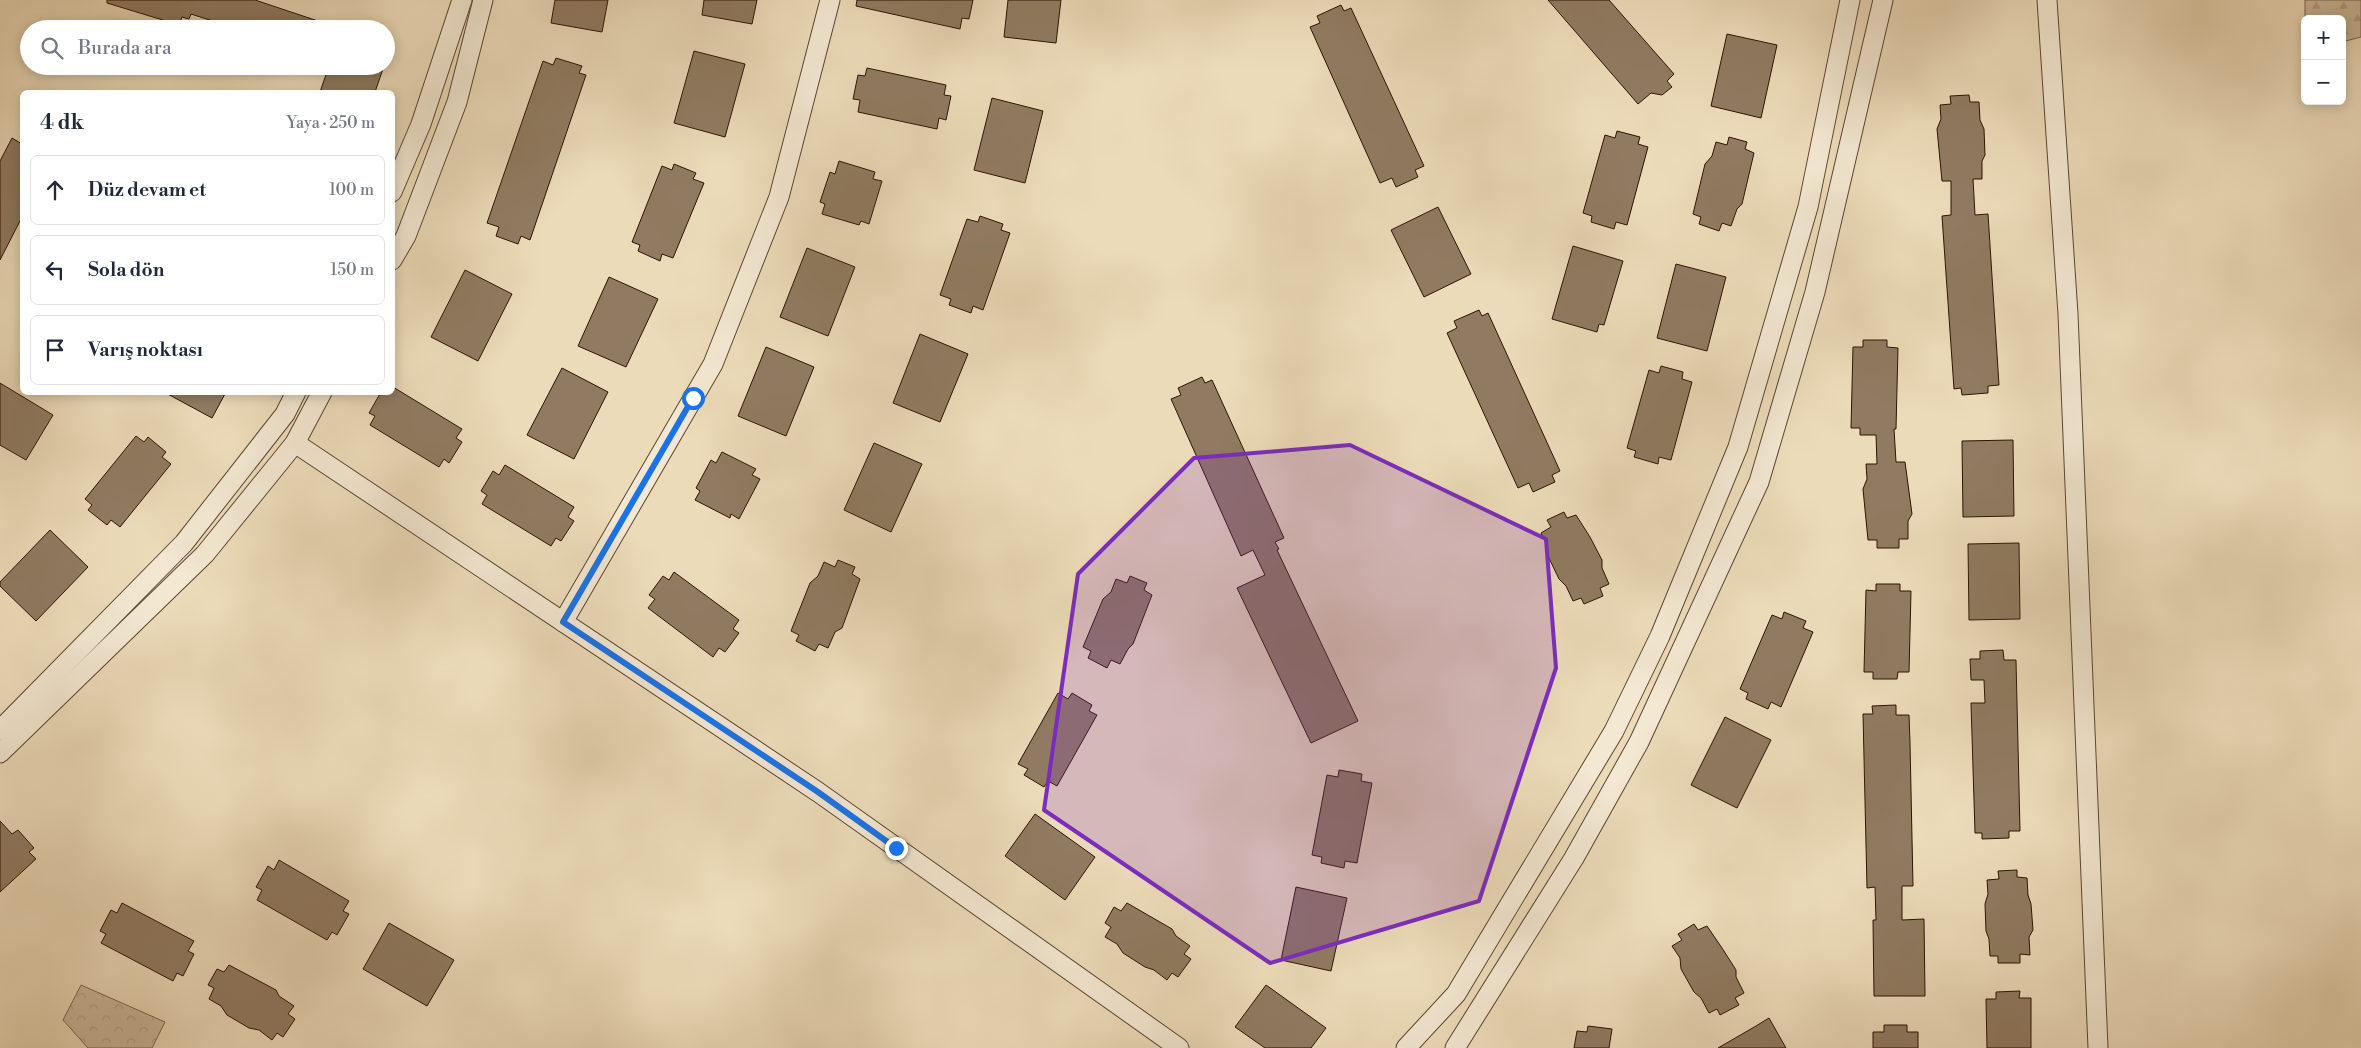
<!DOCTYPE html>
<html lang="tr">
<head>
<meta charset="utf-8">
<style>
  :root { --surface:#fff; --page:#f2f2f3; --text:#1f2937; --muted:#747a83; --line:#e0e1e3 }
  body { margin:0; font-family:"Libre Bodoni",serif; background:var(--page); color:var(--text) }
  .controls { position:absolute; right:15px; top:15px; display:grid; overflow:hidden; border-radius:8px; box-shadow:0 2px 12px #0003 }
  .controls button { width:45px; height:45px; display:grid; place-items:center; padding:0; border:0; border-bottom:1px solid var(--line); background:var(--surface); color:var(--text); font:25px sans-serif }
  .stop { position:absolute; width:15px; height:15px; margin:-11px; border:4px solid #1a73e8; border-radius:50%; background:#fff }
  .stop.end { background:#1a73e8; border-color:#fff; box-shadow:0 1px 5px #0008 }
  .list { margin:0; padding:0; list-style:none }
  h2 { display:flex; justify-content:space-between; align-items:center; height:65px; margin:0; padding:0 20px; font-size:21px }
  h2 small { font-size:16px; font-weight:400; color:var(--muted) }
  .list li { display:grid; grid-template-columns:32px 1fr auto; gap:15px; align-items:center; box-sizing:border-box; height:70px; margin:0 10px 10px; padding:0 10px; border:1px solid var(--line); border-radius:8px }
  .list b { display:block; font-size:19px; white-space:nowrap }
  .list em { font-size:16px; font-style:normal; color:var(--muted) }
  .icon { flex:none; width:28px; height:28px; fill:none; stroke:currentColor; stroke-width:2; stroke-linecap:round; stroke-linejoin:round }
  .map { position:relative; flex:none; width:2361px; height:1048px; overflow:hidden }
  .search { position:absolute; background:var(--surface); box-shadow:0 2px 12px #0003; left:20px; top:20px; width:375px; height:55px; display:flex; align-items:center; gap:12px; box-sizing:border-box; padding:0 18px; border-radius:28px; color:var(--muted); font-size:19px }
  .panel { position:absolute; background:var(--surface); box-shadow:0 2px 12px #0003; left:20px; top:90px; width:375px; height:305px; border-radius:8px }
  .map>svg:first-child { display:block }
  .forest { fill:url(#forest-firs); stroke:#7c664f }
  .park { fill:url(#park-crowns); stroke:#7c664f }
  .building { fill:#907b62; stroke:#2d1304 }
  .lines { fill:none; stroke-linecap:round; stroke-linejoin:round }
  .minor-casing { stroke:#5d4531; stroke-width:21 }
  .minor { stroke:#f3e8d2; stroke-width:19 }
  .route { stroke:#1a73e8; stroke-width:6 }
  .marked { fill:#7b2cbf; fill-opacity:0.2; stroke:#7b2cbf; stroke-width:4; stroke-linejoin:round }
</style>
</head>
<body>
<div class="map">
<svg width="2361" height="1048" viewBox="0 0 2361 1048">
  <defs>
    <pattern id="forest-firs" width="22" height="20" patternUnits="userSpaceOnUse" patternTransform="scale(1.25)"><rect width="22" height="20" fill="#ccb99a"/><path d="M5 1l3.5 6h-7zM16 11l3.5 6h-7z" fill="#b09e83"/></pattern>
    <pattern id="park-crowns" width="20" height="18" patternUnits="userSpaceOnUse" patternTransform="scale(1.25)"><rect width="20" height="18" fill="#ccb99a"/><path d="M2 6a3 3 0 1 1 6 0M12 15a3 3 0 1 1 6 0" fill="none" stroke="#b09e83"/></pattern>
  </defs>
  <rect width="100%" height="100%" fill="#ecdbb9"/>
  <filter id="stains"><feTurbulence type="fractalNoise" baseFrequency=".004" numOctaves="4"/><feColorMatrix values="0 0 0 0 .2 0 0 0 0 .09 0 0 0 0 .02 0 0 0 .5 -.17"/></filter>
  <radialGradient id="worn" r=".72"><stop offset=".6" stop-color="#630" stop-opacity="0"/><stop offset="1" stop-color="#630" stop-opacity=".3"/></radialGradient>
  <polygon class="forest" points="2305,0 2361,0 2361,37 2342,42 2342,19 2305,19"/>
  <polygon class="park" points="81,985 165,1022 152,1048 88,1048 63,1020"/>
  <g class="building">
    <polygon points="107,0 255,0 333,26 332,29 220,29 222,24 191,14 189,19 182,17 179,25 107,3"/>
    <polygon points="555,0 608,0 602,32 551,23"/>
    <polygon points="704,0 757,0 752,24 702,15"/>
    <polygon points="857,0 973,0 969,19 962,18 960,29 856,6"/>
    <polygon points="1008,0 1061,0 1056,43 1004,37"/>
    <polygon points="1548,0 1609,0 1674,74 1667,81 1672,87 1662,95 1651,93 1638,104"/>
    <polygon points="1341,5 1344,11 1351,8 1424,166 1415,170 1418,177 1396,187 1392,178 1380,183 1310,27 1320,23 1317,16"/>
    <polygon points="1727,34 1777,45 1761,118 1711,106"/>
    <polygon points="694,51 745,64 725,137 674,123"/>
    <polygon points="556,58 582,66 579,73 586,75 530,240 521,236 518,244 496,236 499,227 487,223 543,61 553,65"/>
    <polygon points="329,66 384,66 375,92 320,92"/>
    <polygon points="867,68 946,85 944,95 951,96 946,120 939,118 937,129 858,112 860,100 853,99 858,75 865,76"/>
    <polygon points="1969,95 1970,102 1979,102 1980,120 1984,129 1985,155 1982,161 1982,179 1973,179 1975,215 1988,214 1999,385 1988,386 1988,393 1962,395 1961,388 1954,389 1942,216 1951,215 1951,181 1942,181 1937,129 1941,119 1940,105 1951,104 1950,96"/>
    <polygon points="992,98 1043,111 1025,183 974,170"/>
    <polygon points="1617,131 1640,137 1638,144 1648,147 1627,225 1616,222 1614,229 1591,222 1592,216 1583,213 1605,135 1615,138"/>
    <polygon points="1729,137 1747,142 1745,149 1754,153 1742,204 1737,209 1731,226 1722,223 1719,231 1699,224 1701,217 1693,214 1705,164 1712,156 1716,142 1727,145"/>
    <polygon points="12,138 22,144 22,217 0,260 0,161"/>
    <polygon points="839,161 875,172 873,179 882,181 869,224 861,221 859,225 822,214 825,204 820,202 830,172 835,174"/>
    <polygon points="674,164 696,173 693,179 704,183 673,258 662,254 660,261 638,251 640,245 632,242 662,166 672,170"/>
    <polygon points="1438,207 1471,274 1424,297 1391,230"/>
    <polygon points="980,216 1003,224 1001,230 1010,233 983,310 973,306 971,313 949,305 951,299 940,295 967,219 978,222"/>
    <polygon points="1573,246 1623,261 1604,325 1599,324 1597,332 1552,319"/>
    <polygon points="807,248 855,267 828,336 780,317"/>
    <polygon points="1676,264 1726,277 1707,351 1657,338"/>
    <polygon points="465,270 512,294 478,361 431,337"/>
    <polygon points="609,277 658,299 626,367 578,346"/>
    <polygon points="1479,310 1482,316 1488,313 1560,471 1552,475 1555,482 1533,492 1529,483 1518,488 1447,333 1457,328 1454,321"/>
    <polygon points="920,334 968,354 940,422 893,403"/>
    <polygon points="1863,340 1887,340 1887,347 1898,348 1896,429 1894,429 1896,462 1905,462 1912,514 1908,521 1908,539 1899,539 1899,548 1877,548 1877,540 1868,540 1863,489 1867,479 1866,464 1877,464 1876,435 1860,435 1860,428 1851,428 1853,347 1863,347"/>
    <polygon points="766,347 814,367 786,436 738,416"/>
    <polygon points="1661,366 1683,372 1682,379 1692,382 1671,460 1659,457 1658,464 1634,457 1636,451 1627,448 1649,370 1659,373"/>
    <polygon points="562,368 608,392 574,459 527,435"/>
    <polygon points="1202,377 1205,383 1212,380 1284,538 1275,542 1279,549 1277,550 1358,721 1311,743 1237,588 1265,575 1253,550 1241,556 1171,399 1181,395 1178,388"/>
    <polygon points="0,383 53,415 26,460 0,445"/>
    <polygon points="393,387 462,429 456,438 462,442 449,463 444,459 439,467 370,425 375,416 369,413 381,392 392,392"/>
    <polygon points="164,392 226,392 212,418"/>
    <polygon points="136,436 144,442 148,437 166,452 162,457 171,464 120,527 111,520 107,525 88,510 92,505 85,499"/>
    <polygon points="2013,440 2014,516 1963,517 1962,441"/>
    <polygon points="874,443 922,464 891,532 844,510"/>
    <polygon points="722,452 756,469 752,475 760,479 739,519 731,514 730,518 695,500 700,491 696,488 711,460 716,463"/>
    <polygon points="505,465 574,507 568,517 574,521 561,541 556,538 551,546 482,504 487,495 481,491 493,471 499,475"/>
    <polygon points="1564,512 1567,518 1576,515 1590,537 1602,560 1602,568 1609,584 1600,588 1603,596 1584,604 1581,598 1573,601 1566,586 1559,579 1548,556 1547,545 1541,533 1551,527 1547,520"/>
    <polygon points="50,530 88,567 36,621 0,586 0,582"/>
    <polygon points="2019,543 2020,619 1969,620 1968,544"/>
    <polygon points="838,560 855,567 852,574 860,579 842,628 835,632 828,648 819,644 815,651 796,641 799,635 791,631 810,583 818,576 824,562 835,567"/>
    <polygon points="674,572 739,620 733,629 739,633 725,652 719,648 713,657 648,608 655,599 649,595 663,576 669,580"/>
    <polygon points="1130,576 1147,583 1144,590 1152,595 1133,644 1128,649 1120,664 1111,660 1107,668 1088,658 1091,651 1083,647 1103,599 1111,592 1116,579 1127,583"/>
    <polygon points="1876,584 1900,584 1900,591 1911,591 1909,672 1898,672 1897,679 1873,679 1873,672 1864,672 1866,590 1876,591"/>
    <polygon points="1784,612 1806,621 1803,628 1813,632 1781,707 1771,702 1768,709 1746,699 1748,693 1740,689 1772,615 1782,619"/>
    <polygon points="2003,650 2004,660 2016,660 2020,831 2009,831 2009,838 1982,839 1982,833 1975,833 1971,703 1985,703 1984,680 1971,680 1970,659 1980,659 1980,651"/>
    <polygon points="1058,693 1068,699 1072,693 1092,705 1089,711 1097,715 1057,786 1048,781 1044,787 1024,775 1028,769 1018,764"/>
    <polygon points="1896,705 1896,715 1909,715 1910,743 1913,886 1902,886 1902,920 1924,919 1925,996 1874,996 1873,920 1876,920 1875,887 1867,888 1863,714 1873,714 1872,706"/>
    <polygon points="1725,717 1771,740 1737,808 1691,785"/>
    <polygon points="1339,770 1362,774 1361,781 1372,783 1357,863 1345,861 1344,868 1321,863 1322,857 1312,855 1327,775 1338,777"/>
    <polygon points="1035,814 1095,857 1065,900 1005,856"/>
    <polygon points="0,821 12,834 18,830 34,848 29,852 36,859 0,892"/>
    <polygon points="279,860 349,901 343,911 349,914 337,935 332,932 327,940 257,900 262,890 256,887 268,866 274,870"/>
    <polygon points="2017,870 2017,877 2027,878 2028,895 2031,904 2033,930 2029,937 2030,955 2020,954 2020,963 1998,963 1998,956 1990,956 1989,939 1986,931 1985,904 1988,894 1987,880 1999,879 1998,871"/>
    <polygon points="1296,887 1347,898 1331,971 1281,960"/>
    <polygon points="122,903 194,941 188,951 194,954 183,976 177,973 173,981 101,943 106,934 100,931 111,910 117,913"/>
    <polygon points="1127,903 1172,929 1176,936 1190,946 1184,954 1191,959 1178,977 1172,973 1167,980 1154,970 1145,967 1123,953 1117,944 1105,937 1111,927 1105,923 1114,907 1121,911"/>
    <polygon points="389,923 454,960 427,1006 363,969"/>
    <polygon points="1694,924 1698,930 1707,926 1722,948 1736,970 1736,977 1744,993 1735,998 1739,1005 1720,1015 1717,1009 1709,1013 1701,998 1694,992 1681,969 1680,958 1672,946 1682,940 1678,934"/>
    <polygon points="229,965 276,990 279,996 294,1006 288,1014 295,1019 283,1037 277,1033 272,1040 259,1030 249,1028 227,1015 221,1006 209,999 214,988 208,985 217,969 224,972"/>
    <polygon points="1266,985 1326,1028 1311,1048 1265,1048 1235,1027"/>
    <polygon points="2020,991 2019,998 2031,998 2031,1048 1987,1048 1986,999 1996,999 1996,992"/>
    <polygon points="1769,1018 1786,1048 1718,1048 1756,1026"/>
    <polygon points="1884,1025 1907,1025 1907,1032 1918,1032 1918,1048 1873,1048 1873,1032 1884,1032"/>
    <polygon points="1588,1026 1612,1029 1609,1048 1574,1048 1577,1031 1587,1032"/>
  </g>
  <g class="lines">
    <g class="minor-casing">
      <g id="minor">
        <polyline points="2047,0 2068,314 2098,1048"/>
        <polyline points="392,192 421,124 462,0"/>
        <polyline points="392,260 406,236 457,102 483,0"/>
        <polyline points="295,443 818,792 1179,1048"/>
        <polyline points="563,622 713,364 779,197 830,0"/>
        <polyline points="0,730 184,543 285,414 296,392"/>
        <polyline points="0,753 205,554 295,443 322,392"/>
        <polyline points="1406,1048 1456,994 1614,731 1660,636 1738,447 1808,207 1850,0"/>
        <polyline points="1455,1048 1574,858 1639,742 1759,482 1815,292 1883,0"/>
      </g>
    </g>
    <use href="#minor" class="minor"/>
  </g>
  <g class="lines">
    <polyline class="route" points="693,398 563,622 818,792 896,848"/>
  </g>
  <path class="marked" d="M1350 445 1546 539 1556 668 1479 901 1270 963 1044 810 1078 574 1194 458Z"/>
  <rect width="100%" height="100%" filter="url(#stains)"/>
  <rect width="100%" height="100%" fill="url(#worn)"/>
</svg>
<div class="controls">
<button>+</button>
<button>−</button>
</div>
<div class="stop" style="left:693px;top:398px"></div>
<div class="stop end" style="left:896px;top:848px"></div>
<div class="search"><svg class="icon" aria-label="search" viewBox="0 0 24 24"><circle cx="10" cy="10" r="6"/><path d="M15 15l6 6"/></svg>Burada ara</div>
<section class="panel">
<h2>4 dk<small>Yaya · 250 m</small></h2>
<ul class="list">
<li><svg class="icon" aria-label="ahead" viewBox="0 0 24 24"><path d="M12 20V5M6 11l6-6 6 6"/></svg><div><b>Düz devam et</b></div><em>100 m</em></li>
<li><svg class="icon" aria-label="left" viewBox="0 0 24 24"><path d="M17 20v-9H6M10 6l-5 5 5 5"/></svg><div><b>Sola dön</b></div><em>150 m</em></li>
<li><svg class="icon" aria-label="arrive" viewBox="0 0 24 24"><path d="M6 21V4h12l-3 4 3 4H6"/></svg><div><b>Varış noktası</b></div></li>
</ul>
</section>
</div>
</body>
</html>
